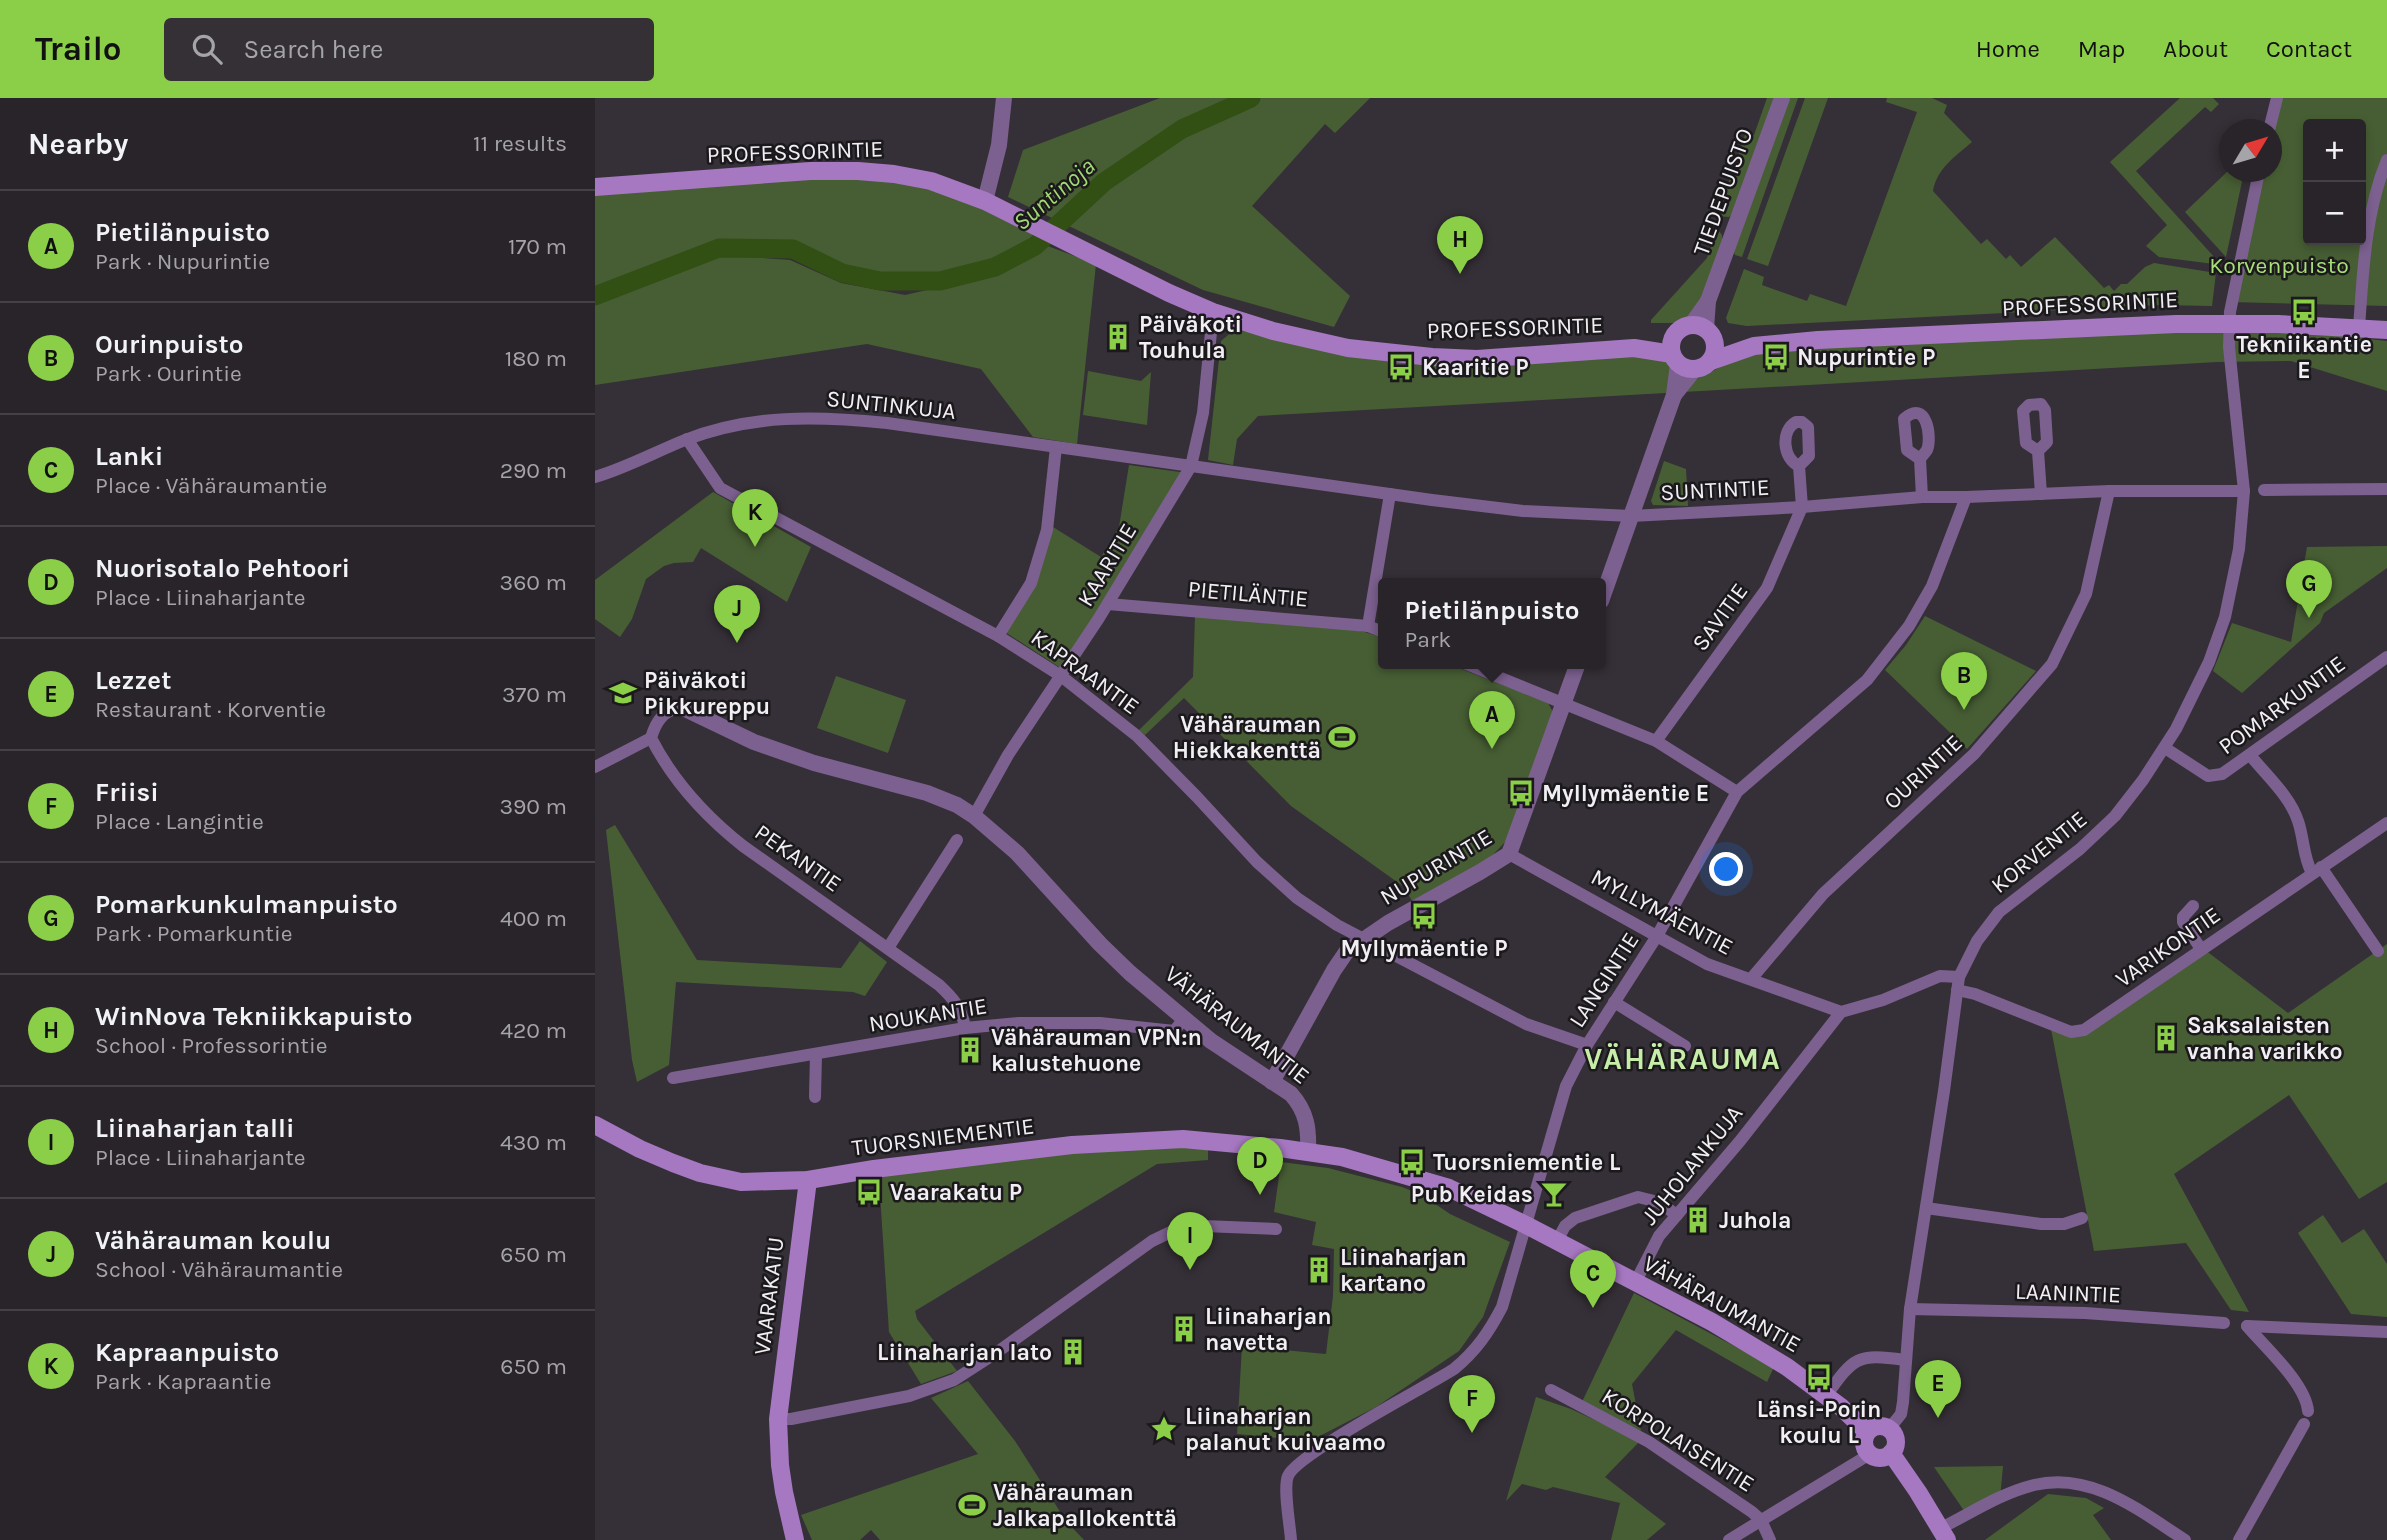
<!DOCTYPE html>
<html lang="en">
<head>
<meta charset="utf-8">
<style>
  :root { --surface:#282429; --page:#343035; --text:#f1f3f6; --muted:#a5a4a8; --line:#444146; --accent:#8bce47 }
  body { margin:0; font-family:Karla,sans-serif; background:var(--page); color:var(--text) }
  .controls { position:absolute; right:21px; top:21px; display:grid; overflow:hidden; border-radius:7px; box-shadow:0 4px 10px #0003 }
  .controls button { width:63px; height:63px; display:grid; place-items:center; padding:0; border:0; border-bottom:2px solid var(--line); background:var(--surface); color:var(--text); font:35px sans-serif }
  .compass { position:absolute; left:1624px; top:21px; width:63px; height:63px; border-radius:50%; background:var(--surface); box-shadow:0 4px 10px #0003; rotate:52deg }
  .you { position:absolute; left:1132px; top:772px; width:24px; height:24px; margin:-18px; border:5px solid #fff; border-radius:50%; background:#1a73e8; box-shadow:0 0 0 10px #1a73e833 }
  .badge { display:grid; place-items:center; width:46px; height:46px; border-radius:50%; background:var(--accent); color:#111; font-size:23px; font-weight:700 }
  .pin { position:absolute; translate:-50% -58px; filter:drop-shadow(0 2px 4px #0008) }
  .pin::after { content:''; position:absolute; top:37px; width:24px; height:21px; background:inherit; clip-path:polygon(0 0,100% 0,50% 100%) }
  .popup { position:absolute; left:783px; top:480px; width:228px; height:91px; box-sizing:border-box; display:grid; place-content:center; border-radius:7px; background:var(--surface); filter:drop-shadow(0 2px 5px #0005); font-size:23px; white-space:nowrap; color:var(--muted) }
  .popup b { font-size:26px; color:var(--text) }
  .popup::after { content:''; position:absolute; left:50%; top:100%; margin-left:-14px; border:14px solid transparent; border-top-color:var(--surface) }
  .list { margin:0; padding:0; list-style:none }
  h2 { display:flex; justify-content:space-between; align-items:center; height:91px; margin:0; padding:0 28px; font-size:30px }
  h2 small { font-size:23px; font-weight:400; color:var(--muted) }
  .list li { display:grid; grid-template-columns:46px 1fr auto; gap:21px; align-items:center; box-sizing:border-box; height:112px; padding:0 28px; border-top:2px solid var(--line) }
  .list b { display:block; font-size:26px; white-space:nowrap }
  .list p { margin:0; font-size:23px; white-space:nowrap; color:var(--muted) }
  .list em { font-size:23px; font-style:normal; color:var(--muted) }
  .icon { flex:none; width:38px; height:38px; fill:none; stroke:currentColor; stroke-width:2; stroke-linecap:round; stroke-linejoin:round }
  .map { position:relative; flex:none; width:1792px; height:1442px; overflow:hidden }
  header { display:flex; align-items:center; gap:42px; box-sizing:border-box; height:98px; padding:0 35px; background:var(--accent); color:#111 }
  header strong { font-size:33px }
  nav { display:flex; gap:38px; margin-inline-start:auto; font-size:24px }
  .search { width:490px; height:63px; background:var(--page); display:flex; align-items:center; gap:18px; box-sizing:border-box; padding:0 24px; border-radius:7px; color:var(--muted); font-size:26px }
  main { display:flex }
  aside { flex:1; background:var(--surface) }
  .map>svg:first-child { display:block }
  .green { fill:#475e34; fill-rule:evenodd }
  .lines { fill:none; stroke-linecap:round; stroke-linejoin:round }
  .river { stroke:#324f14; stroke-width:19 }
  .minor { stroke:#7c608f; stroke-width:12 }
  .tertiary { stroke:#7c608f; stroke-width:16 }
  .secondary { stroke:#a678c2; stroke-width:18 }
  .labels { text-anchor:middle; dominant-baseline:central; stroke-width:5; stroke-linejoin:round; paint-order:stroke }
  .street-label { font-size:23px; fill:#f2eff4; stroke:#1b191c }
  .park-label { font-size:23px; fill:#a8df79; stroke:#1b191c }
  .poi-label { font-size:23px; font-weight:bold; fill:#f2eff4; stroke:#1b191c; text-anchor:start }
  .water-label { font-size:24px; font-style:italic; fill:#a3da74; stroke:#1b191c }
  .district-label { font-size:30px; font-weight:bold; letter-spacing:2px; fill:#c7eea8; stroke:#1b191c }
</style>
</head>
<body>
<header>
<strong>Trailo</strong>
<div class="search"><svg class="icon" aria-label="search" viewBox="0 0 24 24"><circle cx="10" cy="10" r="6"/><path d="M15 15l6 6"/></svg>Search here</div>
<nav><a>Home</a><a>Map</a><a>About</a><a>Contact</a></nav>
</header>
<main>
<aside>
<h2>Nearby<small>11 results</small></h2>
<ul class="list">
<li><span class="badge">A</span><div><b>Pietilänpuisto</b><p>Park · Nupurintie</p></div><em>170 m</em></li>
<li><span class="badge">B</span><div><b>Ourinpuisto</b><p>Park · Ourintie</p></div><em>180 m</em></li>
<li><span class="badge">C</span><div><b>Lanki</b><p>Place · Vähäraumantie</p></div><em>290 m</em></li>
<li><span class="badge">D</span><div><b>Nuorisotalo Pehtoori</b><p>Place · Liinaharjante</p></div><em>360 m</em></li>
<li><span class="badge">E</span><div><b>Lezzet</b><p>Restaurant · Korventie</p></div><em>370 m</em></li>
<li><span class="badge">F</span><div><b>Friisi</b><p>Place · Langintie</p></div><em>390 m</em></li>
<li><span class="badge">G</span><div><b>Pomarkunkulmanpuisto</b><p>Park · Pomarkuntie</p></div><em>400 m</em></li>
<li><span class="badge">H</span><div><b>WinNova Tekniikkapuisto</b><p>School · Professorintie</p></div><em>420 m</em></li>
<li><span class="badge">I</span><div><b>Liinaharjan talli</b><p>Place · Liinaharjante</p></div><em>430 m</em></li>
<li><span class="badge">J</span><div><b>Vähärauman koulu</b><p>School · Vähäraumantie</p></div><em>650 m</em></li>
<li><span class="badge">K</span><div><b>Kapraanpuisto</b><p>Park · Kapraantie</p></div><em>650 m</em></li>
</ul>
</aside>
<div class="map">
<svg width="1792" height="1442" viewBox="0 0 1792 1442">
  <rect width="100%" height="100%" fill="#353037"/>
  <g class="green">
    <polygon points="565,0 775,0 740,35 730,26 657,108 755,198 739,229 608,192 413,99 428,52"/>
    <polygon points="1172,0 1180,0 1137,116 1134,119 1122,118 1151,34 1159,37"/>
    <polygon points="1192,0 1203,0 1147,159 1140,157 1138,152"/>
    <polygon points="1210,0 1233,0 1173,168 1152,161"/>
    <path d="M1292 0H1337L1352 7 1349 15 1377 44C1361 58 1342 70 1338 93L1386 146 1392 141 1411 161 1415 157 1426 169 1460 139 1509 190 1514 187 1519 193 1526 186H1532L1550 169 1559 165 1621 175 1617 208 1565 207 1152 228 1133 225 1131 220 1149 171 1169 179 1167 187 1212 203 1215 196 1251 208 1322 14 1291 4Z"/>
    <polygon points="1585,0 1618,0 1624,6 1616,14 1610,9 1541,73 1621,161 1619,166 1564,159 1551,148 1572,127 1515,64"/>
    <path d="M1683 0H1792V208L1637 204 1665 74H1676V32ZM1713 26H1766V142H1713Z"/>
    <polygon points="1634,72 1649,74 1631,159 1590,114"/>
    <polygon points="299,76 449,131 440,148 345,183 285,183 247,175 198,151 124,150 0,198 0,89"/>
    <polygon points="1117,132 1123,132 1127,137 1127,143 1100,221 1093,225 1056,225 1056,222 1112,160 1117,147 1114,136"/>
    <polygon points="450,147 501,166 482,346 438,339 386,271 272,246 0,287 0,203 127,157 195,162 246,185 310,197 394,178"/>
    <polygon points="1634,226 1792,243 1792,293 1696,263 1622,264 663,318 642,341 638,367 613,362 626,243 639,232 867,260 1065,256 1094,285 1166,248"/>
    <polygon points="493,273 546,283 556,274 552,327 488,317"/>
    <polygon points="1069,363 1091,371 1093,408 1058,407 1056,403"/>
    <polygon points="534,367 592,375 470,573 407,532 458,429 506,459 524,429"/>
    <polygon points="118,394 216,449 192,504 106,450 98,464 79,465 69,468 51,481 37,521 25,539 0,521 0,482"/>
    <polygon points="1792,448 1792,470 1729,515 1725,525 1647,595 1618,573 1637,525 1696,544 1712,449"/>
    <path d="M600 518C655 522 738 520 788 540V565H851L953 605 958 614 911 743 892 763 817 803 809 789 696 708 589 600 550 637 544 632 598 579Z"/>
    <polygon points="1330,518 1441,573 1372,651 1290,572 1311,547"/>
    <polygon points="241,578 311,602 293,655 222,630"/>
    <polygon points="20,727 102,862 246,870 265,843 292,864 270,898 258,894 81,884 74,967 42,984 37,962 11,732"/>
    <polygon points="1792,846 1792,1084 1764,1101 1694,997 1579,1076 1654,1214 1636,1212 1591,1145 1499,1153 1456,931 1483,938 1610,852 1693,915"/>
    <polygon points="613,1043 613,1062 562,1066 320,1213 322,1221 362,1273 326,1286 294,1234 285,1096 279,1071"/>
    <polygon points="686,1064 733,1070 807,1089 827,1097 855,1116 915,1144 888,1219 864,1253 781,1309 715,1343 642,1336 647,1248 731,1256 738,1198 739,1151 717,1147 721,1124 679,1114"/>
    <polygon points="1728,1117 1747,1145 1769,1131 1792,1166 1792,1219 1756,1216 1703,1135"/>
    <polygon points="1039,1195 1179,1269 1172,1284 1081,1232 1037,1286 1046,1333 986,1306"/>
    <polygon points="373,1283 420,1343 471,1423 489,1442 285,1442 276,1432 265,1442 217,1442 206,1417 383,1356 336,1300"/>
    <polygon points="941,1299 976,1311 1045,1343 1010,1379 1071,1426 1052,1442 1016,1442 1025,1405 958,1389 951,1392 927,1386 911,1403"/>
    <polygon points="1408,1368 1405,1400 1372,1417 1339,1369"/>
    <polygon points="1453,1396 1491,1400 1509,1410 1498,1417 1516,1442 1390,1442"/>
  </g>
  <g class="lines">
    <polyline class="river" points="0,198 124,150 198,151 247,175 285,183 345,183 400,169 440,148 509,84 587,31 656,0"/>
    <g class="minor">
      <polyline points="1674,32 1682,0"/>
      <path d="M1764 230C1768 174 1770 115 1792 62"/>
      <polyline points="92,341 125,390 403,538 466,578 542,638 602,699 662,764 702,800 742,827 931,926 992,947"/>
      <polyline points="1443,353 1431,345 1428,313 1434,307 1446,306 1450,312 1452,344 1443,353 1446,396"/>
      <path d="M1325 361 1312 352 1309 321C1332 300 1337 340 1332 352 1330 355 1327 358 1325 361L1327 399"/>
      <path d="M0 379C31 370 60 354 90 342 157 316 222 318 292 325L837 402 928 413 1036 418 1207 409 1327 399H1371L1514 393H1649"/>
      <polyline points="1669,392 1792,391"/>
      <polyline points="513,506 773,528 788,534"/>
      <polyline points="773,528 795,396"/>
      <polyline points="403,538 436,485 452,432 461,349"/>
      <polyline points="869,565 1061,643 1142,694"/>
      <path d="M86 609C68 613 61 623 56 640 78 683 110 718 148 748L344 887C358 900 367 910 370 930"/>
      <path d="M1061 643 1172 490 1207 409 1204 368 1214 358 1213 329 1207 324H1201C1185 333 1188 361 1204 368"/>
      <polyline points="1570,650 1613,678 1627,676 1792,559"/>
      <path d="M1655 657C1671 677 1695 698 1703 723 1709 740 1708 759 1717 775"/>
      <polyline points="0,669 56,640"/>
      <polyline points="379,718 413,657 504,520 596,368 608,315 618,214"/>
      <polyline points="914,756 1112,866 1246,914 1288,902 1345,878 1364,879"/>
      <polyline points="1726,769 1783,853"/>
      <polyline points="1598,808 1588,819 1588,824 1606,851"/>
      <polyline points="293,850 362,742"/>
      <polyline points="1156,881 1228,796 1379,656 1457,566 1491,496 1514,393"/>
      <polyline points="1362,892 1380,896 1476,934 1489,932 1792,725"/>
      <polyline points="1019,904 1090,948"/>
      <polyline points="78,980 370,930 424,925 505,925 579,933 589,921"/>
      <polyline points="220,999 221,956"/>
      <polyline points="1331,1110 1446,1126 1469,1126 1487,1120"/>
      <polyline points="962,1143 970,1128 980,1120 1043,1099 1063,1104 1082,1117"/>
      <polyline points="1040,1185 1064,1138 1145,1043 1246,914"/>
      <polyline points="1315,1211 1490,1215 1629,1225"/>
      <polyline points="1652,1228 1792,1234"/>
      <path d="M1652 1228C1670 1249 1711 1286 1713 1313"/>
      <polyline points="956,1292 1054,1344 1157,1414 1166,1422 1175,1442"/>
      <path d="M1231 1298C1259 1259 1262 1255 1310 1262"/>
      <polyline points="183,1321 196,1321 314,1298 359,1282 401,1255 557,1143 582,1131 609,1128 681,1131"/>
      <polyline points="1294,1331 1306,1316 1308,1304 1315,1211 1349,993 1364,879 1382,843 1404,814 1485,751 1520,718 1548,682 1581,631 1614,564 1630,519 1644,451 1649,393 1634,249 1635,214 1664,74"/>
      <path d="M1346 1430C1376 1415 1406 1395 1439 1387 1496 1373 1545 1413 1590 1442"/>
      <path d="M696 1442C695 1427 688 1390 693 1378 702 1356 831 1289 859 1271 881 1253 894 1234 907 1209L971 988 992 947 1062 838 1142 694 1272 582 1314 528 1337 488 1371 399"/>
      <polyline points="1134,1442 1275,1356"/>
      <polyline points="1644,1442 1709,1326"/>
    </g>
    <g class="tertiary">
      <polyline points="390,103 404,47 409,0"/>
      <polyline points="1096,227 1113,203"/>
      <polyline points="1111,231 1113,203 1187,0"/>
      <polyline points="1079,297 1099,272"/>
      <polyline points="1006,503 1079,297 1083,266"/>
      <path d="M86 609 159 644 219 665 332 695 362 707 379 718 422 755 505 846 535 875 616 943 696 996C712 1014 714 1031 713 1054"/>
      <polyline points="677,984 739,872 752,853 793,825 885,774 914,756 983,565"/>
    </g>
    <g class="secondary">
      <polyline points="0,89 215,73 263,73 299,76 336,83 390,103 574,195 618,214 678,233 753,250 837,259 882,261 1039,250 1077,256"/>
      <circle cx="1098" cy="249" r="22"/>
      <polyline points="1116,263 1159,248 1223,242 1581,226 1683,226 1792,232"/>
      <polyline points="0,1027 45,1051 78,1065 105,1075 146,1084 213,1082 279,1071 477,1047 588,1041 685,1050 747,1059 854,1090 931,1127 1117,1224 1192,1269 1246,1309 1272,1334"/>
      <circle cx="1285" cy="1344" r="16"/>
      <polyline points="1296,1355 1323,1394 1352,1442"/>
      <polyline points="200,1442 189,1394 185,1367 183,1321 213,1082"/>
    </g>
  </g>
  <defs>
    <g id="bus-bare" transform="scale(2.1)"><path d="M-5-6H5V4H4V6H2V4H-2V6H-4V4H-5ZM-3.5-4V0h7V-4ZM-3.5 1.2v1.5H-2V1.2ZM2 1.2v1.5H3.5V1.2Z" fill="#8bce47" stroke="#1b191c" stroke-width="2.5" paint-order="stroke"/></g>
    <g id="building-bare" transform="scale(2.1)"><path d="M-4-6H4V6H1V3H-1V6H-4ZM-2.5-4.3h1.7v1.8h-1.7ZM.8-4.3h1.7v1.8H.8ZM-2.5-1h1.7V.8h-1.7ZM.8-1h1.7V.8H.8Z" fill="#8bce47" stroke="#1b191c" stroke-width="2.5" paint-order="stroke"/></g>
    <g id="school-bare" transform="scale(2.1)"><path d="M0-5L7-2L0 1L-7-2ZM-4 1L0 2.5L4 1V4Q0 6-4 4Z" fill="#8bce47" stroke="#1b191c" stroke-width="2.5" paint-order="stroke"/></g>
    <g id="stadium-bare" transform="scale(2.1)"><path d="M0-5a6.5 5 0 1 0 0 10a6.5 5 0 1 0 0-10ZM-3.5-1.8h7v3.6h-7Z" fill="#8bce47" stroke="#1b191c" stroke-width="2.5" paint-order="stroke"/></g>
    <g id="bar-bare" transform="scale(2.1)"><path d="M-6-5H6L.8 .8V4.5H3.5V6h-7V4.5H-.8V.8Z" fill="#8bce47" stroke="#1b191c" stroke-width="2.5" paint-order="stroke"/></g>
    <g id="sight-bare" transform="scale(2.1)"><path d="M0-6L1.8-2.2L6-1.7L2.9 1.2L3.7 5.4L0 3.3L-3.7 5.4L-2.9 1.2L-6-1.7L-1.8-2.2Z" fill="#8bce47" stroke="#1b191c" stroke-width="2.5" paint-order="stroke"/></g>
  </defs>
  <g fill-rule="evenodd">
    <use href="#bus-bare" x="1709" y="214"/>
    <use href="#building-bare" x="523" y="239"/>
    <use href="#bus-bare" x="1181" y="259"/>
    <use href="#bus-bare" x="806" y="269"/>
    <use href="#school-bare" x="28" y="595"/>
    <use href="#stadium-bare" x="747" y="639"/>
    <use href="#bus-bare" x="926" y="695"/>
    <use href="#bus-bare" x="829" y="818"/>
    <use href="#building-bare" x="1571" y="940"/>
    <use href="#building-bare" x="375" y="952"/>
    <use href="#bus-bare" x="817" y="1064"/>
    <use href="#bus-bare" x="274" y="1094"/>
    <use href="#bar-bare" x="959" y="1096"/>
    <use href="#building-bare" x="1103" y="1122"/>
    <use href="#building-bare" x="724" y="1172"/>
    <use href="#building-bare" x="589" y="1231"/>
    <use href="#building-bare" x="478" y="1254"/>
    <use href="#bus-bare" x="1224" y="1279"/>
    <use href="#sight-bare" x="569" y="1331"/>
    <use href="#stadium-bare" x="377" y="1407"/>
  </g>
  <g class="labels">
    <g class="street-label">
      <text transform="translate(200 54) rotate(-2)">PROFESSORINTIE</text>
      <text transform="translate(1128 94) rotate(-70)">TIEDEPUISTO</text>
      <text transform="translate(1495 206) rotate(-3)">PROFESSORINTIE</text>
      <text transform="translate(920 230) rotate(-2)">PROFESSORINTIE</text>
      <text transform="translate(296 307) rotate(6)">SUNTINKUJA</text>
      <text transform="translate(1120 392) rotate(-3)">SUNTINTIE</text>
      <text transform="translate(512 467) rotate(-59)">KAARITIE</text>
      <text transform="translate(653 496) rotate(5)">PIETILÄNTIE</text>
      <text transform="translate(1125 519) rotate(-54)">SAVITIE</text>
      <text transform="translate(490 574) rotate(36)">KAPRAANTIE</text>
      <text transform="translate(1687 607) rotate(-36)">POMARKUNTIE</text>
      <text transform="translate(1328 674) rotate(-43)">OURINTIE</text>
      <text transform="translate(1444 754) rotate(-39)">KORVENTIE</text>
      <text transform="translate(203 760) rotate(35)">PEKANTIE</text>
      <text transform="translate(841 769) rotate(-31)">NUPURINTIE</text>
      <text transform="translate(1067 814) rotate(28)">MYLLYMÄENTIE</text>
      <text transform="translate(1573 849) rotate(-35)">VARIKONTIE</text>
      <text transform="translate(1009 882) rotate(-57)">LANGINTIE</text>
      <text transform="translate(333 917) rotate(-9)">NOUKANTIE</text>
      <text transform="translate(642 927) rotate(38)">VÄHÄRAUMANTIE</text>
      <text transform="translate(348 1039) rotate(-7)">TUORSNIEMENTIE</text>
      <text transform="translate(1097 1067) rotate(-51)">JUHOLANKUJA</text>
      <text transform="translate(1473 1195) rotate(2)">LAANINTIE</text>
      <text transform="translate(174 1198) rotate(-83)">VAARAKATU</text>
      <text transform="translate(1127 1206) rotate(29)">VÄHÄRAUMANTIE</text>
      <text transform="translate(1083 1342) rotate(32)">KORPOLAISENTIE</text>
    </g>
    <g class="park-label">
      <text x="1684" y="167">Korvenpuisto</text>
    </g>
    <g class="poi-label">
      <text x="544" y="226">Päiväkoti<tspan x="544" dy="26">Touhula</tspan></text>
      <text x="1709" y="246" text-anchor="middle">Tekniikantie<tspan x="1709" dy="26">E</tspan></text>
      <text x="1202" y="259">Nupurintie P</text>
      <text x="827" y="269">Kaaritie P</text>
      <text x="49" y="582">Päiväkoti<tspan x="49" dy="26">Pikkureppu</tspan></text>
      <text x="726" y="626" text-anchor="end">Vähärauman<tspan x="726" dy="26">Hiekkakenttä</tspan></text>
      <text x="947" y="695">Myllymäentie E</text>
      <text x="829" y="850" text-anchor="middle">Myllymäentie P</text>
      <text x="1592" y="927">Saksalaisten<tspan x="1592" dy="26">vanha varikko</tspan></text>
      <text x="396" y="939">Vähärauman VPN:n<tspan x="396" dy="26">kalustehuone</tspan></text>
      <text x="838" y="1064">Tuorsniementie L</text>
      <text x="295" y="1094">Vaarakatu P</text>
      <text x="938" y="1096" text-anchor="end">Pub Keidas</text>
      <text x="1124" y="1122">Juhola</text>
      <text x="745" y="1159">Liinaharjan<tspan x="745" dy="26">kartano</tspan></text>
      <text x="610" y="1218">Liinaharjan<tspan x="610" dy="26">navetta</tspan></text>
      <text x="457" y="1254" text-anchor="end">Liinaharjan lato</text>
      <text x="1224" y="1311" text-anchor="middle">Länsi-Porin<tspan x="1224" dy="26">koulu L</tspan></text>
      <text x="590" y="1318">Liinaharjan<tspan x="590" dy="26">palanut kuivaamo</tspan></text>
      <text x="398" y="1394">Vähärauman<tspan x="398" dy="26">Jalkapallokenttä</tspan></text>
    </g>
    <g class="water-label">
      <text transform="translate(459 96) rotate(-40)">Suntinoja</text>
    </g>
    <g class="district-label">
      <text x="1088" y="961">VÄHÄRAUMA</text>
    </g>
  </g>
</svg>
<div class="controls">
<button>+</button>
<button>−</button>
</div>
<svg class="compass" viewBox="-18 -18 36 36"><path d="M0-13l5 13h-10z" fill="#e53935"/><path d="M0 13l5-13h-10z" fill="#a5a4a8"/></svg>
<div class="you"></div>
<div class="pin badge" style="left:897px;top:651px">A</div>
<div class="popup"><b>Pietilänpuisto</b>Park</div>
<div class="pin badge" style="left:1369px;top:612px">B</div>
<div class="pin badge" style="left:998px;top:1210px">C</div>
<div class="pin badge" style="left:665px;top:1097px">D</div>
<div class="pin badge" style="left:1343px;top:1320px">E</div>
<div class="pin badge" style="left:877px;top:1335px">F</div>
<div class="pin badge" style="left:1714px;top:520px">G</div>
<div class="pin badge" style="left:865px;top:176px">H</div>
<div class="pin badge" style="left:595px;top:1172px">I</div>
<div class="pin badge" style="left:142px;top:545px">J</div>
<div class="pin badge" style="left:160px;top:449px">K</div>
</div>
</main>
</body>
</html>
